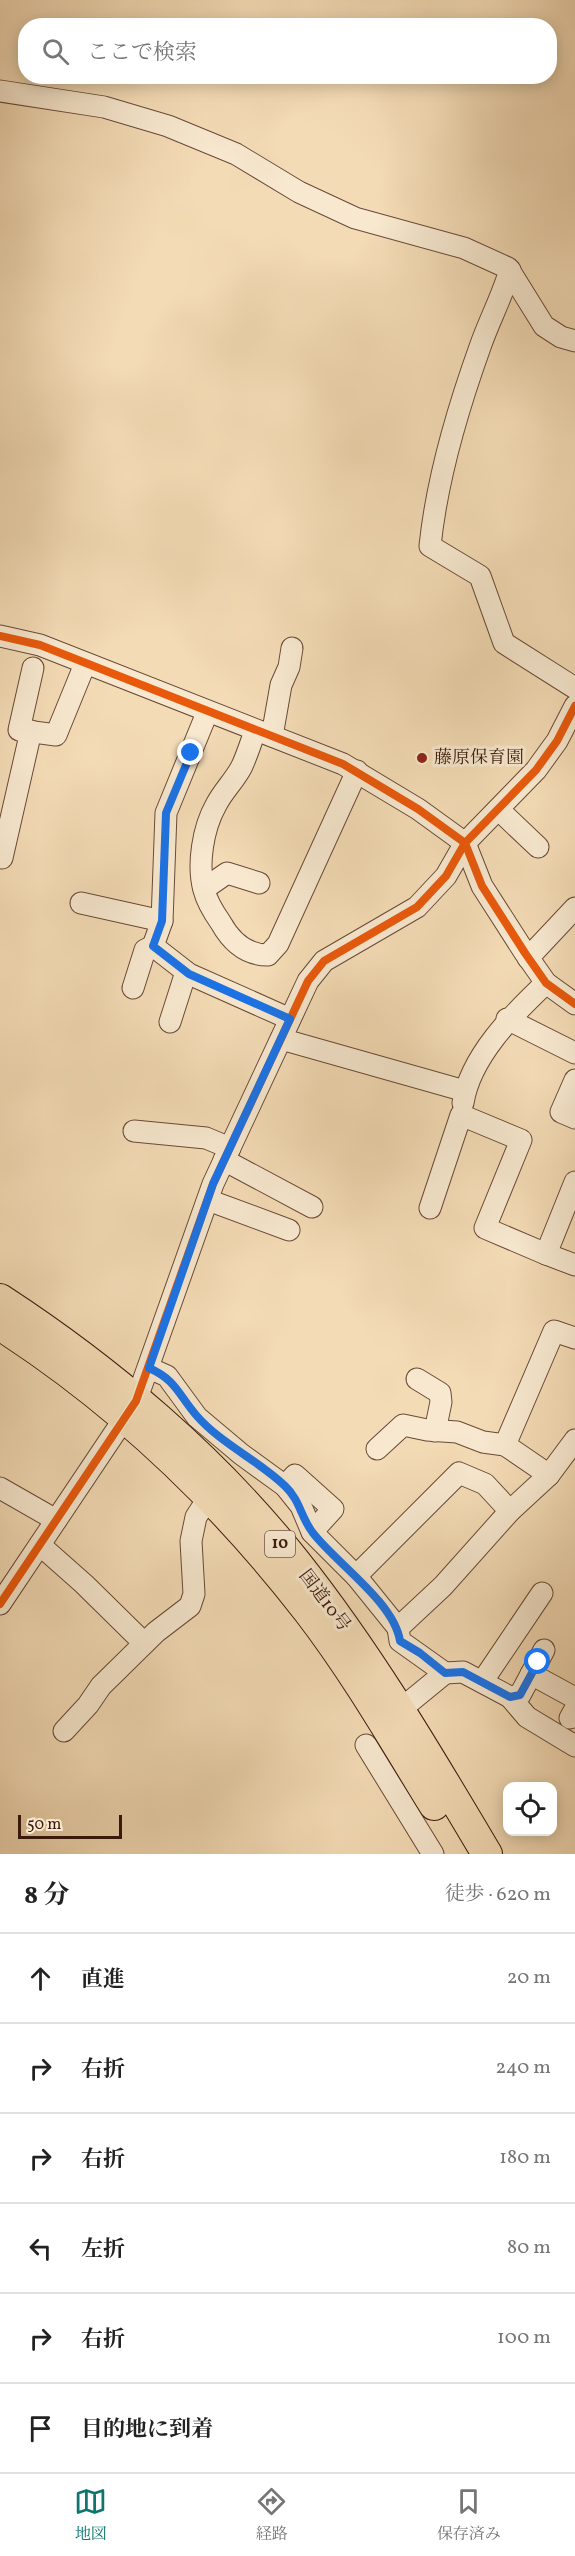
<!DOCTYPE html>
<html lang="ja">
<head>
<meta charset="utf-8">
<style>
  :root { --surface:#fff; --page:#f2f2f2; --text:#222; --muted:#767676; --line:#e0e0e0; --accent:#0f766e }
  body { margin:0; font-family:Vollkorn,"Noto Serif JP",serif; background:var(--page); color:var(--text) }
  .controls { position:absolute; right:18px; bottom:18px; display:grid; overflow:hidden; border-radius:12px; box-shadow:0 3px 15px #0003 }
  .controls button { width:54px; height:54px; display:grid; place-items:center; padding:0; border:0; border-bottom:2px solid var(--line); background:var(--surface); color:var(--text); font:30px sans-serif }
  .scale { position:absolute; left:18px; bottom:15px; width:104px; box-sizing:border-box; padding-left:6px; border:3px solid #3b1a0c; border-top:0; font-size:16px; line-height:21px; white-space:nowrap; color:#3b1a0c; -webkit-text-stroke:4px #f7e8cf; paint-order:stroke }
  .stop { position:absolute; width:18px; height:18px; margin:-14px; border:4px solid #1a73e8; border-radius:50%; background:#fff }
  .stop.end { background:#1a73e8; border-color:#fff; box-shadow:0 2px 6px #0008 }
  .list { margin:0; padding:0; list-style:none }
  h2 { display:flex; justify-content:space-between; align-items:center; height:78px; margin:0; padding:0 24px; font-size:26px }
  h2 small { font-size:20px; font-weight:400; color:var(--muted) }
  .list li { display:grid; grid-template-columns:39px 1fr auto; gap:18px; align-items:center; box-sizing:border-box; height:90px; padding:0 24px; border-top:2px solid var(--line) }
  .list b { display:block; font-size:22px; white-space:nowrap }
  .list em { font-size:20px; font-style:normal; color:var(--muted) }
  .icon { flex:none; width:33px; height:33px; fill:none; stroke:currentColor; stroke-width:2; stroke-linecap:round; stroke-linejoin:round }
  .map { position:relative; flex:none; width:575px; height:1854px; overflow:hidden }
  .search { position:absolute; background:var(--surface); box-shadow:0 3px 15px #0003; left:18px; right:18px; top:18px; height:66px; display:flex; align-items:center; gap:15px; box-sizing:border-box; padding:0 21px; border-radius:24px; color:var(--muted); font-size:22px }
  .sheet { height:618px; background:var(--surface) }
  nav { display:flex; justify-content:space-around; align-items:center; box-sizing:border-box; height:84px; border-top:2px solid var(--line); background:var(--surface); font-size:16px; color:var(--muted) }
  nav a { display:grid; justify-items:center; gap:3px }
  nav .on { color:var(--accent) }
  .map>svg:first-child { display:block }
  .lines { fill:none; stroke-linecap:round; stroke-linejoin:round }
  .minor-casing { stroke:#694a36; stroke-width:23 }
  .highway-casing { stroke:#3b1a0c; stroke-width:32 }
  .minor { stroke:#f7e8cf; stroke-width:21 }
  .highway { stroke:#f3dbb5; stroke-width:30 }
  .cycleway-casing { stroke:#f7e8cf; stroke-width:11 }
  .cycleway { stroke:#e8590c; stroke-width:8 }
  .route { stroke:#1a73e8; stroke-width:8 }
  .poi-dot { fill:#8f2418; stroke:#f7e8cf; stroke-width:2 }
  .labels { text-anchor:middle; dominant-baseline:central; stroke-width:6; stroke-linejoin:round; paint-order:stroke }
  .shield { fill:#f7e8cf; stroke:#735846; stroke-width:1.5 }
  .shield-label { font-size:16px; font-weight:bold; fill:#3b1a0c }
  .poi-label { font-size:18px; fill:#3b1a0c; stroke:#f7e8cf; text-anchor:start }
  .street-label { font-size:18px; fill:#3b1a0c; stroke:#f7e8cf }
</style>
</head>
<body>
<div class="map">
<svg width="575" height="1854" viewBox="0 0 575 1854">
  <rect width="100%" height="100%" fill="#f3dbb5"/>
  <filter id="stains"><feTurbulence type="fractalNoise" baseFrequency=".00333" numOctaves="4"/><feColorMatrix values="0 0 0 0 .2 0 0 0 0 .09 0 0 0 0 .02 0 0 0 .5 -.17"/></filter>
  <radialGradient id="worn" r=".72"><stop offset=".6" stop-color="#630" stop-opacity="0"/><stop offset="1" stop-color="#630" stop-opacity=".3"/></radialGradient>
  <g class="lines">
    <g class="minor-casing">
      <g id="minor">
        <polyline points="0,91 104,107 168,126 236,154 299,192 355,218 464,248 508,268 544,326 561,337 575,341"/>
        <path d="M510 270C502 297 489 321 480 347 457 411 437 478 430 546L480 576 504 643 575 688"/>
        <polyline points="0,636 40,645 343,764 418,809 465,843 482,886 525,953 546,983 575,1004"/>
        <polyline points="33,668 19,730 56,735 85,664"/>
        <polyline points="207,713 166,813 162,921 153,946 189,974 290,1019"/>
        <path d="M255 731C251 743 247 755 242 766 235 780 223 791 216 805 203 828 197 865 204 890 207 902 214 913 221 923 231 941 246 955 268 955L278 944 357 771"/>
        <polyline points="272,736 281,685 289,667 292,648"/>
        <polyline points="499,810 538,847"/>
        <polyline points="2,858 31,731"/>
        <polyline points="204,889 227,873 259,883"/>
        <polyline points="81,903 162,921"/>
        <polyline points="528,958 575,908"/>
        <polyline points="133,988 145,950 153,946"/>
        <polyline points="507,1019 575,1053"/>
        <polyline points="170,1022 186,972"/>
        <polyline points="281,1039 465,1091"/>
        <polyline points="575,1080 561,1112 575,1118"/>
        <path d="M463 1103C470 1057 513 1014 546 983"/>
        <polyline points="134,1131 206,1138 230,1148"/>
        <polyline points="224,1160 312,1207"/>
        <polyline points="575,1182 546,1254 575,1265"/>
        <polyline points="208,1200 289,1230"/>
        <polyline points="430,1208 461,1115 521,1140 485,1228 546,1254"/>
        <polyline points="149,1368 167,1376 197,1417 241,1454 285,1486 301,1506 312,1532 356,1576 398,1628"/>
        <polyline points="417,1379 440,1393 441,1402 435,1431"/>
        <polyline points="377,1449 403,1425 427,1430 457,1432 483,1442 505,1445"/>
        <polyline points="549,1475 505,1445 554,1331 575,1338"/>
        <polyline points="285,1486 295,1475 333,1509 312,1532"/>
        <polyline points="0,1488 56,1520"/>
        <polyline points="40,1545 84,1584 144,1643"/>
        <polyline points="356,1576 459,1473 485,1484 510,1511"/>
        <polyline points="0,1604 136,1401 213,1184 308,981 324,961 417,907 446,876 465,843 536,770 557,741 575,706"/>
        <polyline points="445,1673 463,1672 510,1697 527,1717 575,1746"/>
        <polyline points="531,1674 575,1698"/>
        <polyline points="482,1682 542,1593"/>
        <polyline points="510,1697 520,1695 544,1650"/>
        <polyline points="401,1709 445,1673 400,1641 398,1628 443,1586 510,1511 549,1475 575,1440"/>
        <polyline points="570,1718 575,1709"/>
        <polyline points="64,1731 88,1705 101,1686 156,1632 190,1606 194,1594 191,1541 196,1517 209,1497"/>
        <polyline points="366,1745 433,1854"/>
      </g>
    </g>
    <g class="highway-casing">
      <g id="highway">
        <path d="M0 1299C109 1370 214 1459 295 1561 368 1653 427 1753 487 1854"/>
        <path d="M0 1325C118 1401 222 1500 308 1611 355 1672 394 1740 434 1805"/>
      </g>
    </g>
    <use href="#minor" class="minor"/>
    <use href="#highway" class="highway"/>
    <g class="cycleway-casing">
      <g id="cycleway">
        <polyline points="0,636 40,645 343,764 418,809 465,843 482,886 525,953 546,983 575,1004"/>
        <polyline points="0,1604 136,1401 213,1184 308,981 324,961 417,907 446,876 465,843 536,770 557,741 575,706"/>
      </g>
    </g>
    <use href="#cycleway" class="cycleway"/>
  </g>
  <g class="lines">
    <path class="route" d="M191 753 166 813 162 921 153 946 189 974 290 1019 213 1184 149 1368C176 1380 178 1394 196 1415 221 1444 258 1460 285 1486 300 1500 301 1518 313 1533 336 1563 394 1602 400 1641L420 1653 445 1673 463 1672 510 1697 520 1695 538 1662"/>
  </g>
  <circle class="poi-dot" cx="422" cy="758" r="6"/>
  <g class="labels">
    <rect class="shield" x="265" y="1531" width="30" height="26" rx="4.5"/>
    <g class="shield-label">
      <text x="280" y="1544">10</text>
    </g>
    <g class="poi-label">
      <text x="434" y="758">藤原保育園</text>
    </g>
    <g class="street-label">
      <text transform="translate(324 1601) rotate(53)">国道10号</text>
    </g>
  </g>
  <rect width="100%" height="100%" filter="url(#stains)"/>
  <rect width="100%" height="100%" fill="url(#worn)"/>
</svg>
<div class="controls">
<button><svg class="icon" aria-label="locate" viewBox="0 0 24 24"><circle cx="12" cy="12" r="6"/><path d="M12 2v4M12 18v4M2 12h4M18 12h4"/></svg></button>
</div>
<div class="scale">50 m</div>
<div class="stop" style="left:538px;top:1662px"></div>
<div class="stop end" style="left:191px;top:753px"></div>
<div class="search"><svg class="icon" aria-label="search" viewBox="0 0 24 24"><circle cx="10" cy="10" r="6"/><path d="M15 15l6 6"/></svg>ここで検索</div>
</div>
<section class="sheet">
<h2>8 分<small>徒歩 · 620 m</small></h2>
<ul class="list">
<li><svg class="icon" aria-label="ahead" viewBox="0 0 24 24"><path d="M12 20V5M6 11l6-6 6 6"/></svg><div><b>直進</b></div><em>20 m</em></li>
<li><svg class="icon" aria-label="right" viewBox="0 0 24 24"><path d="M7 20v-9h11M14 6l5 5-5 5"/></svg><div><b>右折</b></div><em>240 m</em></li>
<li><svg class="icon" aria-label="right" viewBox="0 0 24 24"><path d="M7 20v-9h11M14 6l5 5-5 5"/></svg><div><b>右折</b></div><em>180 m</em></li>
<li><svg class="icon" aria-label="left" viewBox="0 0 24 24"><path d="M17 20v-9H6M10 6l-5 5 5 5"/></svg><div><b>左折</b></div><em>80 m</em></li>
<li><svg class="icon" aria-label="right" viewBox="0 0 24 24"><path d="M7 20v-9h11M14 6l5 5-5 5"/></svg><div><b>右折</b></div><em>100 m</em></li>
<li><svg class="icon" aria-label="arrive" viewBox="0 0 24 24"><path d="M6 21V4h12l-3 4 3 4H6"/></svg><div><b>目的地に到着</b></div></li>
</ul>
</section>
<nav>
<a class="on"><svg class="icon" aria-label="map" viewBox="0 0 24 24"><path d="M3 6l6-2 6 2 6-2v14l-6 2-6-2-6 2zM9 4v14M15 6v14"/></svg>地図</a>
<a><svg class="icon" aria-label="directions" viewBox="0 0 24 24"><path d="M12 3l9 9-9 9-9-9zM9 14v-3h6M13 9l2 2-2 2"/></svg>経路</a>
<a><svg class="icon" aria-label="saved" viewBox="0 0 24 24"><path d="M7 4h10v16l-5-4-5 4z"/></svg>保存済み</a>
</nav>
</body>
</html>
